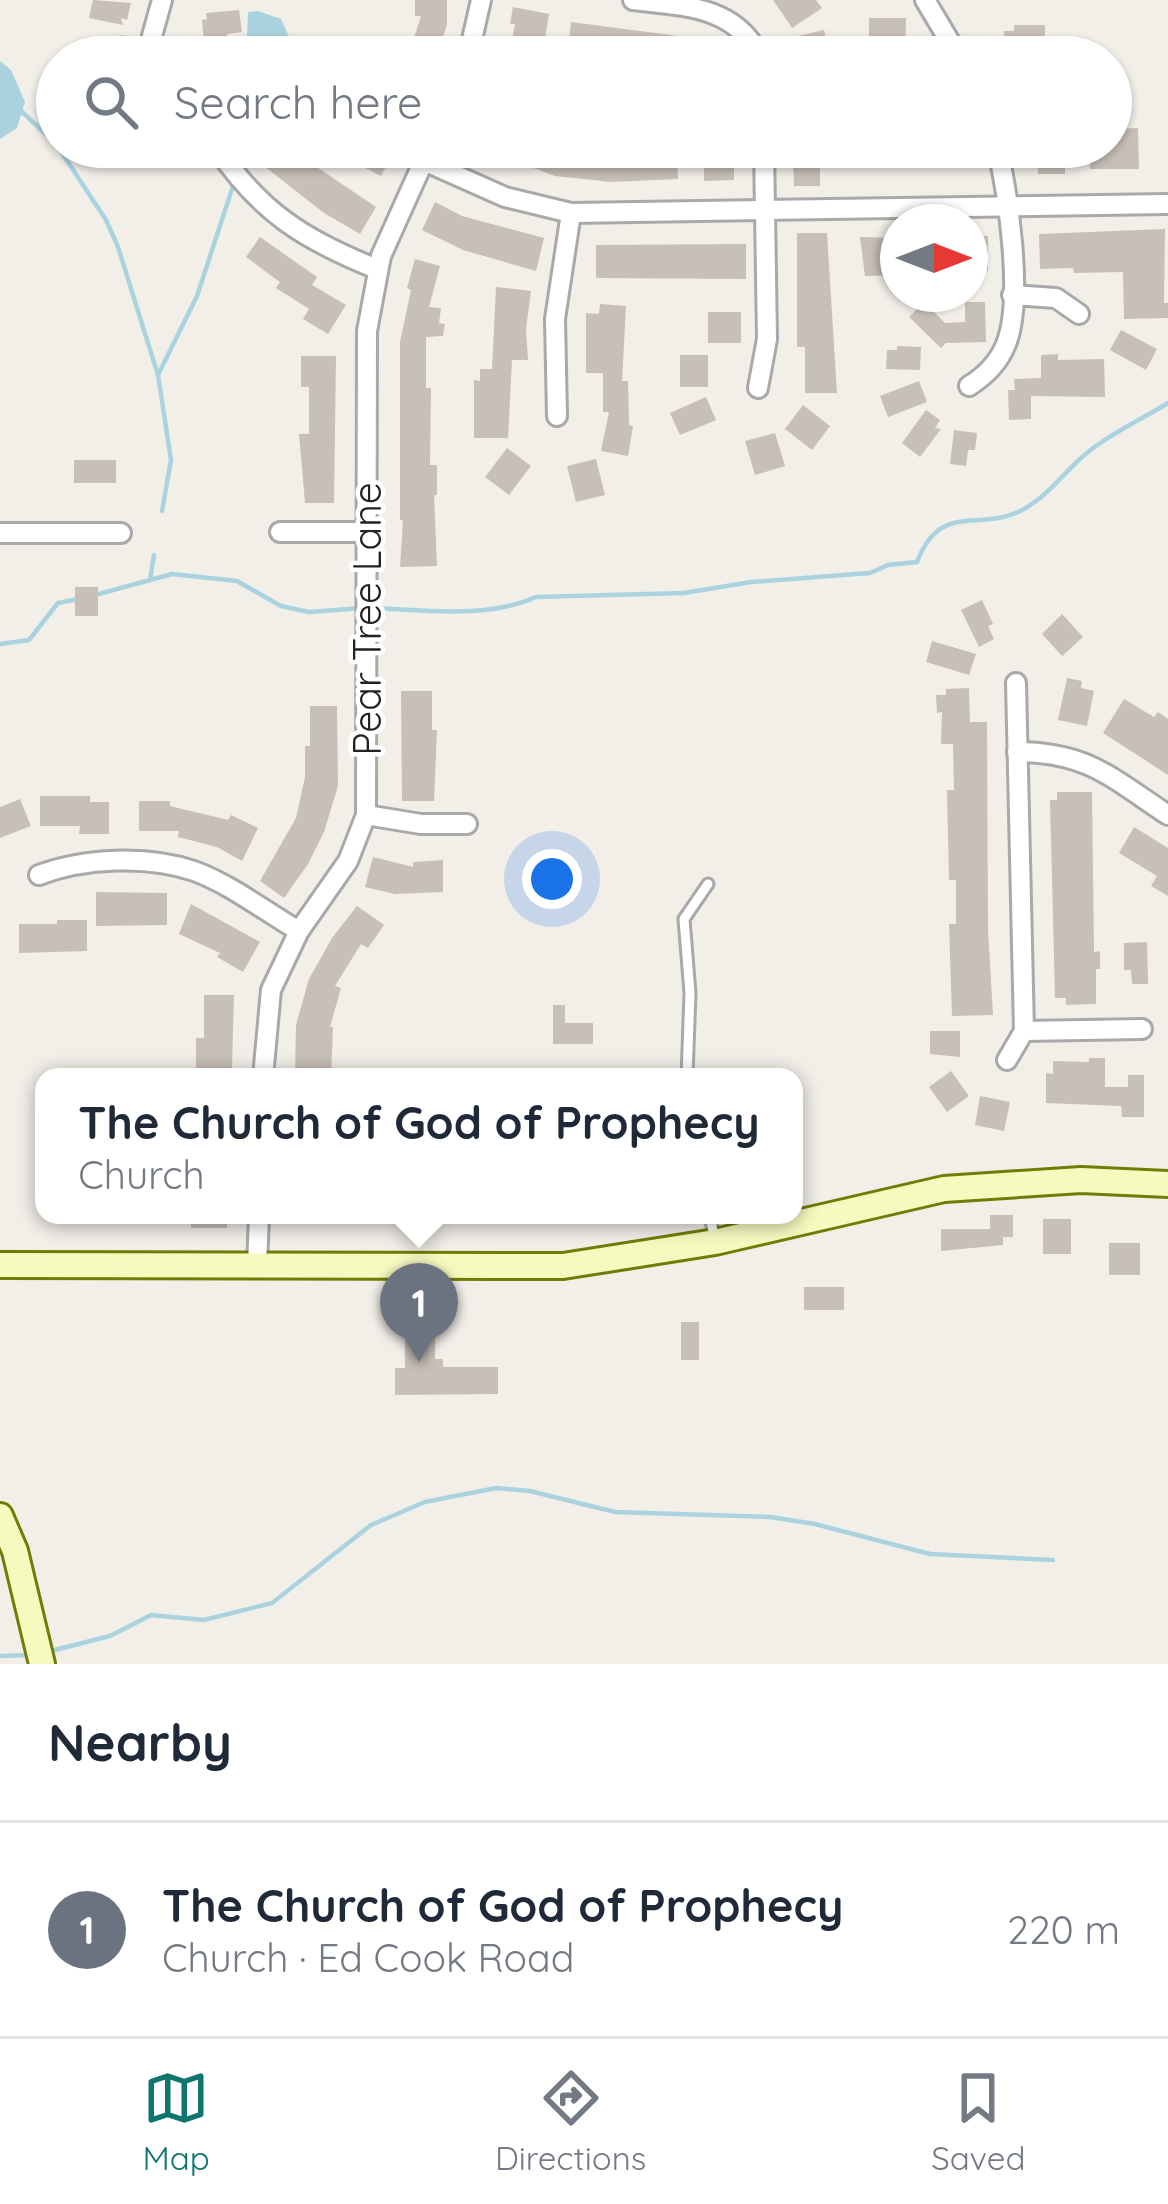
<!DOCTYPE html>
<html lang="en">
<head>
<meta charset="utf-8">
<style>
  :root { --surface:#fff; --page:#f2f2f3; --text:#1f2937; --muted:#747a83; --line:#e0e1e3; --accent:#0f766e }
  body { margin:0; font-family:Quicksand,sans-serif; background:var(--page); color:var(--text) }
  .compass { position:absolute; left:880px; top:204px; width:108px; height:108px; border-radius:50%; background:var(--surface); box-shadow:0 3px 9px #0004; rotate:90deg }
  .you { position:absolute; left:552px; top:879px; width:42px; height:42px; margin:-30px; border:9px solid #fff; border-radius:50%; background:#1a73e8; box-shadow:0 0 0 18px #1a73e833 }
  .badge { display:grid; place-items:center; width:78px; height:78px; border-radius:50%; background:var(--accent); color:#fff; font-size:39px; font-weight:700 }
  .pin { position:absolute; translate:-50% -99px; filter:drop-shadow(0 3px 6px #0008) }
  .pin::after { content:''; position:absolute; top:63px; width:42px; height:36px; background:inherit; clip-path:polygon(0 0,100% 0,50% 100%) }
  .popup { position:absolute; left:35px; top:1068px; width:768px; height:156px; box-sizing:border-box; display:grid; place-content:center; border-radius:24px; background:var(--surface); filter:drop-shadow(0 3px 9px #0005); font-size:39px; white-space:nowrap; color:var(--muted) }
  .popup b { font-size:45px; color:var(--text) }
  .popup::after { content:''; position:absolute; left:50%; top:100%; margin-left:-24px; border:24px solid transparent; border-top-color:var(--surface) }
  .list { margin:0; padding:0; list-style:none }
  h2 { display:flex; justify-content:space-between; align-items:center; height:156px; margin:0; padding:0 48px; font-size:51px }
  h2 small { font-size:39px; font-weight:400; color:var(--muted) }
  .list li { display:grid; grid-template-columns:78px 1fr auto; gap:36px; align-items:center; box-sizing:border-box; height:216px; padding:0 48px; border-top:3px solid var(--line) }
  .list b { display:block; font-size:45px; white-space:nowrap }
  .list p { margin:0; font-size:39px; white-space:nowrap; color:var(--muted) }
  .list em { font-size:39px; font-style:normal; color:var(--muted) }
  .icon { flex:none; width:66px; height:66px; fill:none; stroke:currentColor; stroke-width:2; stroke-linecap:round; stroke-linejoin:round }
  .map { position:relative; flex:none; width:1168px; height:1664px; overflow:hidden }
  .search { position:absolute; background:var(--surface); box-shadow:0 3px 9px #0004; left:36px; right:36px; top:36px; height:132px; display:flex; align-items:center; gap:30px; box-sizing:border-box; padding:0 42px; border-radius:66px; color:var(--muted); font-size:45px }
  .sheet { height:372px; background:var(--surface) }
  nav { display:flex; justify-content:space-around; align-items:center; box-sizing:border-box; height:168px; border-top:3px solid var(--line); background:var(--surface); font-size:33px; color:var(--muted) }
  nav a { display:grid; justify-items:center; gap:6px }
  nav .on { color:var(--accent) }
  .map>svg:first-child { display:block }
  .water { fill:#aad3df }
  .lines { fill:none; stroke-linecap:round; stroke-linejoin:round }
  .stream { stroke:#aad3df; stroke-width:4.5 }
  .building { fill:#c7bfb8 }
  .lane-casing { stroke:#a9a9a9; stroke-width:15 }
  .street-casing { stroke:#a9a9a9; stroke-width:24 }
  .secondary-casing { stroke:#707d05; stroke-width:30 }
  .lane { stroke:#fff; stroke-width:9 }
  .street { stroke:#fff; stroke-width:18 }
  .secondary { stroke:#f7fabf; stroke-width:24 }
  .labels { text-anchor:middle; dominant-baseline:central; stroke-width:9; stroke-linejoin:round; paint-order:stroke }
  .street-label { font-size:39px; fill:#222; stroke:#fff }
</style>
</head>
<body>
<div class="map">
<svg width="1168" height="1664" viewBox="0 0 1168 1664">
  <rect width="100%" height="100%" fill="#f2efe9"/>
  <g class="water">
    <polygon points="258,11 281,19 298,57 240,57 247,36 248,12"/>
    <polygon points="0,61 11,70 25,102 17,128 0,139"/>
  </g>
  <g class="lines">
    <g class="stream">
      <polyline points="18,108 57,145"/>
      <polyline points="58,147 106,220 118,247 158,375 171,460 162,511"/>
      <polyline points="238,169 243,147"/>
      <polyline points="158,375 197,296 235,180"/>
      <polyline points="150,580 154,555"/>
      <polyline points="95,595 172,574 237,581 281,606 309,612 361,608"/>
      <path d="M372 608C425 610 487 619 536 597L684 593 751 582 870 573 888 565 917 562C940 502 976 531 1018 512 1047 499 1064 471 1088 452 1113 432 1142 419 1168 403"/>
      <polyline points="0,644 29,640 58,603 78,599"/>
      <polyline points="47,1652 110,1636 151,1615 204,1620 272,1603 371,1525 425,1502 496,1488 530,1491 615,1512 770,1517 815,1524 930,1554 1053,1560"/>
      <polyline points="0,1656 30,1655"/>
    </g>
  </g>
  <g class="building">
    <polygon points="93,0 131,3 127,20 121,18 123,25 89,18"/>
    <polygon points="415,0 447,0 447,24 437,57 408,57 421,16 415,16"/>
    <polygon points="773,0 816,0 822,8 792,28"/>
    <polygon points="513,7 549,14 542,57 509,57 515,24 510,24"/>
    <polygon points="239,10 242,32 227,34 230,57 192,57 191,46 204,44 202,20 207,19 206,13"/>
    <polygon points="869,18 906,18 905,57 888,57 888,37 869,37"/>
    <polygon points="571,22 678,36 676,57 567,57"/>
    <polygon points="1014,25 1045,25 1045,48 1004,48 1004,31 1014,31"/>
    <polygon points="824,30 831,57 795,57 790,38"/>
    <polygon points="124,35 128,57 99,57 96,39"/>
    <polygon points="1138,128 1139,169 1090,169 1090,159 1083,159 1083,147 1114,147 1113,129"/>
    <polygon points="280,147 287,147 376,207 360,234 324,213 264,166"/>
    <polygon points="357,147 396,147 381,176 350,160"/>
    <polygon points="530,147 610,153 610,149 677,147 678,179 611,182 555,176 523,164"/>
    <rect x="1038" y="150" width="27" height="24"/>
    <polygon points="704,151 734,151 734,180 704,181"/>
    <polygon points="820,155 820,186 794,186 793,156"/>
    <polygon points="435,202 462,216 544,238 536,271 463,250 422,230"/>
    <polygon points="1165,229 1164,303 1168,303 1168,318 1124,319 1123,272 1074,273 1073,268 1040,269 1039,234"/>
    <polygon points="797,233 827,233 837,393 805,393 805,347 797,347"/>
    <polygon points="970,236 988,236 988,271 971,271"/>
    <polygon points="260,237 317,277 312,285 346,305 328,334 303,319 309,309 276,288 280,282 246,257"/>
    <polygon points="860,237 898,238 898,275 865,276"/>
    <polygon points="746,244 746,279 596,278 596,245"/>
    <polygon points="415,259 440,266 429,307 441,308 439,323 445,324 443,336 426,337 426,388 431,388 430,465 437,465 437,495 434,495 437,566 400,567 403,520 400,520 400,342 411,290 407,288"/>
    <polygon points="496,287 531,291 526,329 528,360 512,360 508,438 474,438 474,380 480,381 480,369 492,369"/>
    <polygon points="924,302 945,323 965,322 965,302 985,302 986,342 946,343 941,348 909,317"/>
    <polygon points="600,304 626,306 622,381 628,381 629,425 633,426 628,456 601,451 609,412 603,412 603,373 586,373 586,313 599,314"/>
    <rect x="708" y="312" width="33" height="31"/>
    <polygon points="1121,330 1157,349 1146,370 1110,350"/>
    <polygon points="897,346 921,347 920,370 886,369 887,350 897,350"/>
    <polygon points="1058,354 1058,360 1104,359 1105,397 1031,396 1031,419 1009,420 1008,390 1015,390 1014,379 1041,378 1041,355"/>
    <rect x="680" y="355" width="28" height="32"/>
    <polygon points="301,356 336,356 334,503 305,503 299,434 309,434 309,387 301,387"/>
    <polygon points="919,381 927,402 888,417 880,396"/>
    <polygon points="706,397 716,420 680,435 670,413"/>
    <polygon points="803,405 830,426 812,450 785,429"/>
    <polygon points="926,410 940,420 935,428 941,429 920,457 902,443"/>
    <polygon points="954,430 977,433 975,450 968,450 966,466 950,464"/>
    <polygon points="775,433 785,466 755,475 745,441"/>
    <polygon points="507,448 531,466 509,495 485,477"/>
    <polygon points="596,459 605,495 576,502 567,466"/>
    <rect x="74" y="460" width="42" height="23"/>
    <rect x="75" y="587" width="23" height="29"/>
    <polygon points="982,600 993,624 988,626 994,639 979,647 961,610"/>
    <polygon points="1062,614 1083,637 1062,656 1042,634"/>
    <polygon points="932,641 976,654 969,675 926,662"/>
    <polygon points="1067,678 1082,681 1081,688 1094,691 1087,726 1058,720"/>
    <polygon points="969,688 970,722 987,722 988,930 993,1015 952,1016 949,924 956,924 956,880 949,880 947,790 954,790 953,744 941,744 942,712 937,713 936,695 946,695 946,689"/>
    <polygon points="401,691 432,691 432,730 437,730 434,801 402,801"/>
    <polygon points="1124,699 1154,717 1158,712 1168,719 1168,775 1103,733"/>
    <polygon points="310,706 337,706 338,786 324,832 308,864 284,898 260,881 296,818 305,777 305,746 310,746"/>
    <polygon points="1057,792 1092,792 1094,952 1100,951 1100,969 1096,969 1096,1004 1066,1005 1066,998 1055,998 1050,800 1057,800"/>
    <polygon points="40,796 90,796 90,802 109,802 109,834 79,834 80,826 40,826"/>
    <polygon points="20,799 31,826 0,838 0,807"/>
    <polygon points="139,801 170,801 170,806 228,820 231,815 258,828 242,861 217,847 178,837 179,831 139,831"/>
    <polygon points="1134,827 1168,848 1168,896 1151,886 1157,876 1119,853"/>
    <polygon points="373,857 413,867 413,862 443,860 443,892 395,894 365,887"/>
    <polygon points="96,892 167,893 167,925 96,926"/>
    <polygon points="191,904 260,942 243,972 217,957 220,953 179,934"/>
    <polygon points="357,906 384,925 368,948 361,944 335,986 341,988 330,1027 333,1027 331,1077 295,1077 296,1025 309,979 332,938"/>
    <polygon points="57,920 87,920 87,951 19,953 19,924 57,924"/>
    <polygon points="1147,942 1148,984 1132,984 1131,970 1124,970 1124,943"/>
    <polygon points="204,995 234,995 232,1069 196,1069 196,1038 204,1038"/>
    <polygon points="553,1005 565,1005 565,1023 593,1023 593,1044 553,1044"/>
    <polygon points="930,1031 960,1031 960,1057 930,1054"/>
    <polygon points="1089,1058 1105,1058 1105,1087 1128,1087 1128,1075 1144,1075 1144,1117 1122,1117 1121,1106 1046,1103 1046,1073 1053,1074 1053,1061 1089,1062"/>
    <polygon points="951,1071 969,1096 947,1112 929,1087"/>
    <polygon points="980,1096 1010,1102 1004,1131 975,1125"/>
    <rect x="191" y="1215" width="36" height="13"/>
    <polygon points="990,1215 1013,1215 1013,1237 1003,1237 1003,1245 941,1251 941,1229 990,1229"/>
    <rect x="1043" y="1219" width="28" height="35"/>
    <rect x="1109" y="1243" width="31" height="32"/>
    <rect x="804" y="1287" width="40" height="23"/>
    <rect x="681" y="1322" width="18" height="38"/>
    <polygon points="405,1325 435,1325 435,1359 443,1359 443,1367 498,1367 498,1394 395,1395 395,1368 405,1368"/>
  </g>
  <g class="lines">
    <g class="lane-casing">
      <g id="lane">
        <polyline points="687,1077 690,993 684,919 708,884"/>
        <polyline points="710,1215 714,1237"/>
      </g>
    </g>
    <g class="street-casing">
      <g id="street">
        <path d="M633 0C684 6 736 6 760 57"/>
        <polyline points="925,0 959,57"/>
        <polyline points="158,57 152,36 162,0"/>
        <polyline points="468,57 481,0"/>
        <path d="M216 147C260 212 304 240 377 269"/>
        <polyline points="424,161 505,197 571,213 1168,204"/>
        <polyline points="1012,295 1056,298 1079,314"/>
        <path d="M969 386C985 376 999 362 1006 344 1024 299 1008 194 997 147"/>
        <polyline points="758,388 767,339 764,147"/>
        <polyline points="557,416 555,319 571,213"/>
        <polyline points="280,532 367,532"/>
        <polyline points="0,533 121,533"/>
        <path d="M1017 752C1087 752 1112 778 1168 815"/>
        <polyline points="366,815 421,824 467,824"/>
        <path d="M39 875C84 858 147 855 194 871 230 884 266 912 299 931"/>
        <polyline points="1024,1031 1142,1029"/>
        <polyline points="1007,1060 1024,1031 1016,683"/>
        <polyline points="263,1077 271,990 299,931 348,861 366,815 367,331 381,256 430,147"/>
        <polyline points="257,1266 259,1215"/>
      </g>
    </g>
    <g class="secondary-casing">
      <g id="secondary">
        <polyline points="0,1265 563,1266 715,1242 944,1189 1081,1180 1168,1184"/>
        <polyline points="0,1516 15,1551 42,1664"/>
      </g>
    </g>
    <use href="#lane" class="lane"/>
    <use href="#street" class="street"/>
    <use href="#secondary" class="secondary"/>
  </g>
  <g class="labels">
    <g class="street-label">
      <text transform="translate(366 619) rotate(-90)">Pear Tree Lane</text>
    </g>
  </g>
</svg>
<svg class="compass" viewBox="-18 -18 36 36"><path d="M0-13l5 13h-10z" fill="#e53935"/><path d="M0 13l5-13h-10z" fill="#747a83"/></svg>
<div class="you"></div>
<div class="pin badge" style="left:419px;top:1362px;background:#6b7280">1</div>
<div class="popup"><b>The Church of God of Prophecy</b>Church</div>
<div class="search"><svg class="icon" aria-label="search" viewBox="0 0 24 24"><circle cx="10" cy="10" r="6"/><path d="M15 15l6 6"/></svg>Search here</div>
</div>
<section class="sheet">
<h2>Nearby<small></small></h2>
<ul class="list">
<li><span class="badge" style="background:#6b7280">1</span><div><b>The Church of God of Prophecy</b><p>Church · Ed Cook Road</p></div><em>220 m</em></li>
</ul>
</section>
<nav>
<a class="on"><svg class="icon" aria-label="map" viewBox="0 0 24 24"><path d="M3 6l6-2 6 2 6-2v14l-6 2-6-2-6 2zM9 4v14M15 6v14"/></svg>Map</a>
<a><svg class="icon" aria-label="directions" viewBox="0 0 24 24"><path d="M12 3l9 9-9 9-9-9zM9 14v-3h6M13 9l2 2-2 2"/></svg>Directions</a>
<a><svg class="icon" aria-label="saved" viewBox="0 0 24 24"><path d="M7 4h10v16l-5-4-5 4z"/></svg>Saved</a>
</nav>
</body>
</html>
